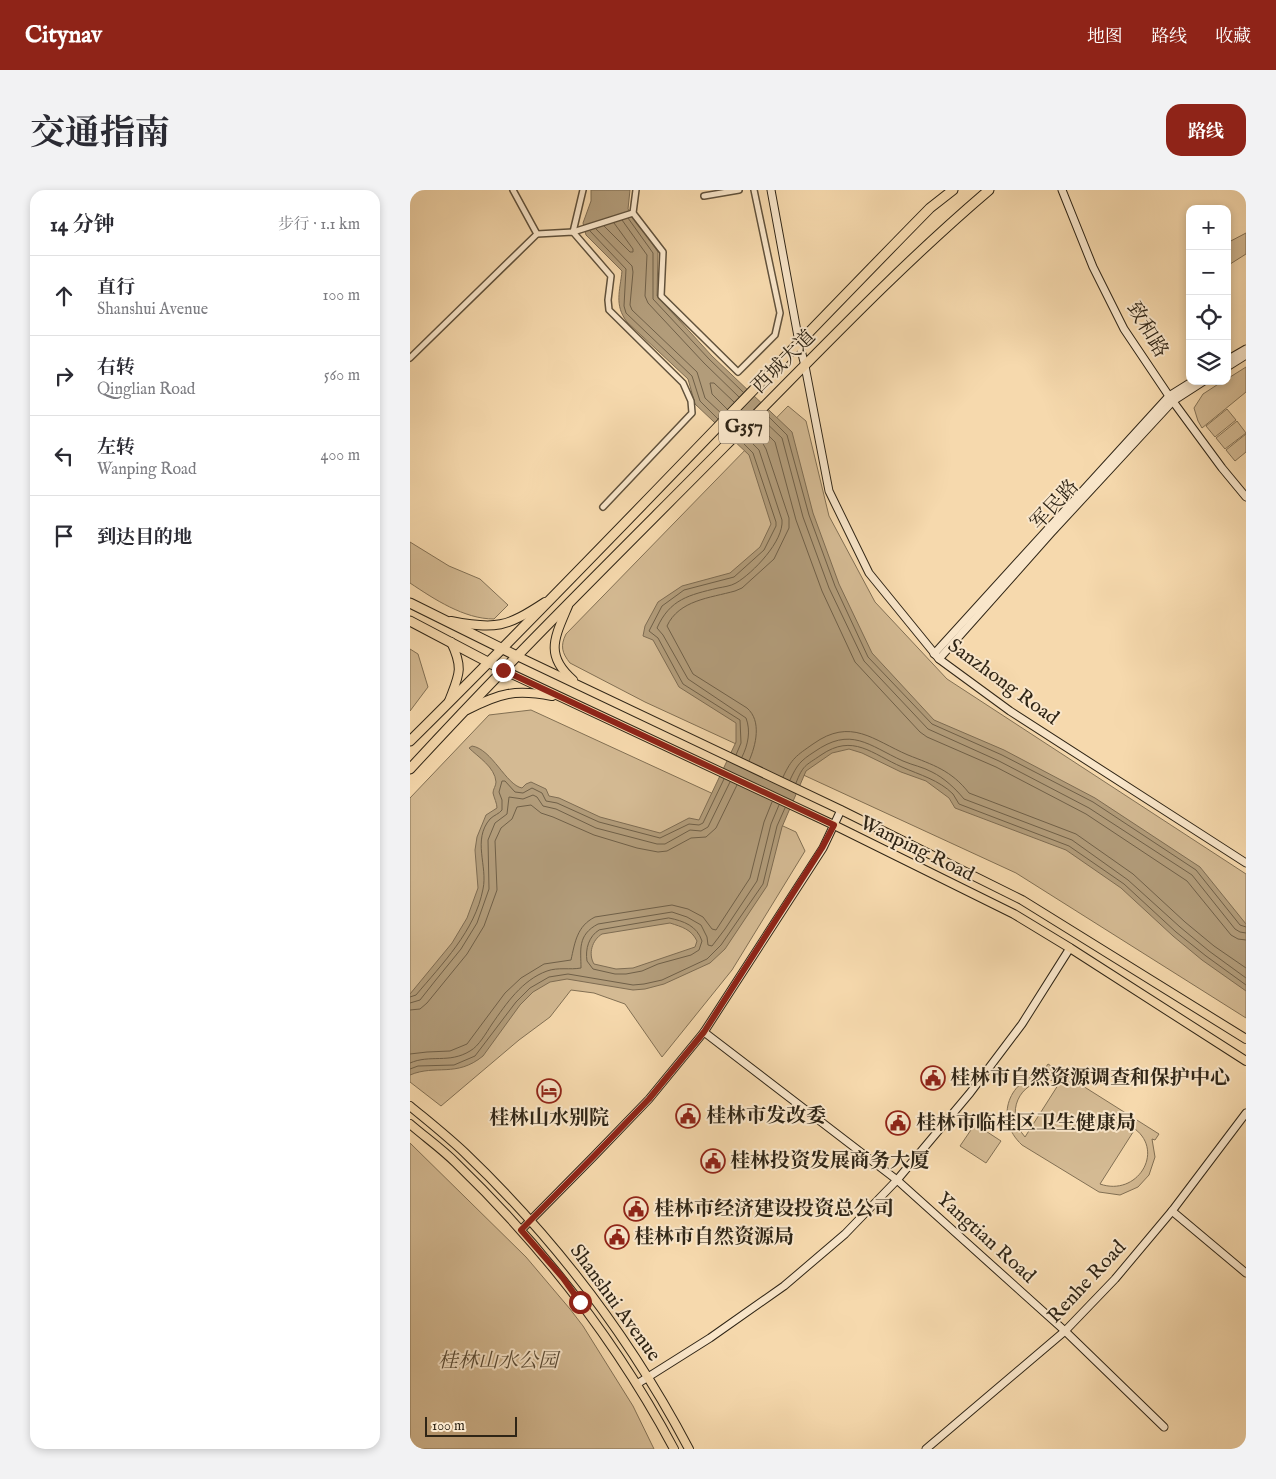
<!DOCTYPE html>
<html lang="zh">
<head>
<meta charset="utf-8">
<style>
  :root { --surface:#fff; --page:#f2f2f3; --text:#2b2b33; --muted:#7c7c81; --line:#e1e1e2; --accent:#8f2418 }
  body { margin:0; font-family:"IM FELL English","Noto Serif SC",serif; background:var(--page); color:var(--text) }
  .controls { position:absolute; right:15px; top:15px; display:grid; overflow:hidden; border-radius:10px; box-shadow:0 2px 8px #0003 }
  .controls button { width:45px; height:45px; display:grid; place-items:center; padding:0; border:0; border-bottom:1px solid var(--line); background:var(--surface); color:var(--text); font:25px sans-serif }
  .scale { position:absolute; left:15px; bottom:12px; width:92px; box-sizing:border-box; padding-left:5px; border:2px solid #2f2516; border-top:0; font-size:14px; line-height:18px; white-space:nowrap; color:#2f2516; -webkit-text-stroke:4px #f9e6ca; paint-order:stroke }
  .stop { position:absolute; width:15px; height:15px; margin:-11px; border:4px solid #8f2418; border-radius:50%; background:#fff }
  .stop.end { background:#8f2418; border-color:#fff; box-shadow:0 1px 5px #0008 }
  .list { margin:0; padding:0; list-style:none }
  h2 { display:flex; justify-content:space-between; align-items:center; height:65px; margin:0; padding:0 20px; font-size:21px }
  h2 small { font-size:16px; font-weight:400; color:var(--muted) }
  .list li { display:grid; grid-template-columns:32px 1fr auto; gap:15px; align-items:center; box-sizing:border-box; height:80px; padding:0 20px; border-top:1px solid var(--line) }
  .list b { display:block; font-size:19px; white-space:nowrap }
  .list p { margin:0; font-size:16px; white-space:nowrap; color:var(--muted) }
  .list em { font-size:16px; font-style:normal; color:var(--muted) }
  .icon { flex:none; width:28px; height:28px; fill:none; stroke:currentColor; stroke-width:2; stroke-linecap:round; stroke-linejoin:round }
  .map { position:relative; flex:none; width:836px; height:1259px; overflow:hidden; border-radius:15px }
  header { display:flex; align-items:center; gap:30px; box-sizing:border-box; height:70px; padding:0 25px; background:var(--accent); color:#fff }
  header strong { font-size:24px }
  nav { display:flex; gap:28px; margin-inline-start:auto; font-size:18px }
  .intro { display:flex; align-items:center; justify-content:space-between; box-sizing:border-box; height:120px; padding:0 30px }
  h1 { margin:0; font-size:35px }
  .button { padding:12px 22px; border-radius:15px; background:var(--accent); color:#fff; font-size:18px; font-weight:700 }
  main { display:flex; gap:30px; padding:0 30px }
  aside { flex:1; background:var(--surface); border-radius:15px; box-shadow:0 2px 8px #0003 }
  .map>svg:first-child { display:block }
  .green { fill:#d4ba93; stroke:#827054; fill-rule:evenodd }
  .water { fill:#b29c7a; stroke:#7e6c52; fill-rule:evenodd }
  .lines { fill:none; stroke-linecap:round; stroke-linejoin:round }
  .shore { stroke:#706048; stroke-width:1 }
  .street-casing { stroke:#61523c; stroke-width:8 }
  .secondary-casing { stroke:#2f2516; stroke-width:9 }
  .primary-casing { stroke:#2f2516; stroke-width:10 }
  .highway-casing { stroke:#2f2516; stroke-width:11 }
  .street { stroke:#f9e6ca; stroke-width:5 }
  .secondary { stroke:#f9e6ca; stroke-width:7 }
  .primary { stroke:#f6d9ad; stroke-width:8 }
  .highway { stroke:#f6d9ad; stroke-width:9 }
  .route { stroke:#8f2418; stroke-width:6 }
  .labels { text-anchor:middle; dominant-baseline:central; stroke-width:4; stroke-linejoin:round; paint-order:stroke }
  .shield { fill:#f9e6ca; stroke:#6c5f4c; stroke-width:1 }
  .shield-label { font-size:19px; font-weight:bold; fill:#2f2516 }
  .street-label { font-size:20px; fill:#2f2516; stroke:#f9e6ca }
  .poi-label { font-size:20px; font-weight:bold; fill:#2f2516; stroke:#f9e6ca; text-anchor:start }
  .park-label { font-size:20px; font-style:italic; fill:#584a35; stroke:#f9e6ca }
</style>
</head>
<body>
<header>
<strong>Citynav</strong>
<nav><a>地图</a><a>路线</a><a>收藏</a></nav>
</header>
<div class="intro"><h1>交通指南</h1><a class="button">路线</a></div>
<main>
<aside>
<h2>14 分钟<small>步行 · 1.1 km</small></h2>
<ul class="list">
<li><svg class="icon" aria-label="ahead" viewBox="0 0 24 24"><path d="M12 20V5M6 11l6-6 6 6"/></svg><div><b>直行</b><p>Shanshui Avenue</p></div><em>100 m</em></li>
<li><svg class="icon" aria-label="right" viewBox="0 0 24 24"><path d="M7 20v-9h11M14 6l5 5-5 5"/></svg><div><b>右转</b><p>Qinglian Road</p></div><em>560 m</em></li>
<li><svg class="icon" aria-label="left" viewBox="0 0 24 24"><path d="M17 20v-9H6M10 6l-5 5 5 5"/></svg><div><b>左转</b><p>Wanping Road</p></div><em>400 m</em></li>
<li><svg class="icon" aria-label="arrive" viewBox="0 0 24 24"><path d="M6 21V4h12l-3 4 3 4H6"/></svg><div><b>到达目的地</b></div></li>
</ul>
</aside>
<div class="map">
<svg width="836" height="1259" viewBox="0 0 836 1259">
  <rect width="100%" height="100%" fill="#f6d9ad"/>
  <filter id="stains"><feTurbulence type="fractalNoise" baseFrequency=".004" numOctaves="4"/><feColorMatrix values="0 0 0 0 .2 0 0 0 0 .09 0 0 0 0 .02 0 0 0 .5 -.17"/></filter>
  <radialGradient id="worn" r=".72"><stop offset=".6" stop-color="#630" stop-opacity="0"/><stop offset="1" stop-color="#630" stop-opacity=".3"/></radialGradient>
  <g class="green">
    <polygon points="836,43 836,64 817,76 817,53"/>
    <polygon points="836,177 836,202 792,238 788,231 784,218 793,204 813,191 817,191 817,189"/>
    <path d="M378 216 396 231 419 326 465 412 537 489 836 684V828L606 683 235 512 160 473C152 463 150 456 156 444Z"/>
    <polygon points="817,219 826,230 805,247 796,236"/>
    <polygon points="827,231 836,243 815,259 806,248"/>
    <polygon points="836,244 836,262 825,271 816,260"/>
    <path d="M0 352 39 376 70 389 98 415 84 429C54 429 24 409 0 393Z"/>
    <polygon points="0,459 8,464 18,497 0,521"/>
    <polygon points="121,520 386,642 395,661 322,780 252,867 215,814 184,803 161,800 140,827 109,850 31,916 0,892 0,608 79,525"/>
    <path d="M638 874 749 944 745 950 742 949 745 967 739 985 728 997 710 1005 689 1002 612 955C583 928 599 888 636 882L634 880ZM639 890 650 892 615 947C594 923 609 891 639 890ZM725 939C755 962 727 1007 690 994Z"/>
    <polygon points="565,934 591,951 576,973 550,956"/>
    <polygon points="0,953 116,1067 160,1119 173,1136 223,1216 244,1259 0,1259"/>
  </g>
  <path class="water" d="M181 0H220L218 19 248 62 247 106 302 166 382 242 403 323 429 394 462 463 524 530 594 560 685 608 790 677 836 734V801L792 770 763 746 711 698 656 660 545 618 539 608 516 591 491 582 452 563 439 559 422 563 396 581 372 637 357 696 315 759 300 773 254 794 235 799 223 800 157 789 140 792 123 802 110 815 73 866C46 888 26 874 0 885V804L42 753 57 728 68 698 65 660 67 647 76 625 87 618C87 613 84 608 83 603 83 599 86 596 86 592 85 577 68 567 59 558L62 556C82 559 96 595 112 598L116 594 121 592 136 599 139 606 149 608 190 627 250 643 279 628 289 630 326 552V533L269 497 243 450 233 446 235 436 248 412 272 396 320 383 350 357 361 334 339 265 285 214 278 189 217 132C204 115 210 101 212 81L176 45 173 33 181 11ZM260 733C272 737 281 739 287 751L285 757 223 778 206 779 184 774C178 764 182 750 192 744Z"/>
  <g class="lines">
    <g class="shore">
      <polyline points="218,28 243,63 243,109 299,169 333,202"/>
      <polyline points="212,30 237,65 235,106 238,113 294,173 329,207"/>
      <polyline points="194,36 220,62 223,62 223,59 204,33"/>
      <polyline points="186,39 222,76 223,82 220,115 222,120 287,182 295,208 312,224"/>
      <polyline points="180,41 216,79 214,116 216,123 282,186 290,211 308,229"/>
      <polyline points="317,219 302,204 300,193 304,193 324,212"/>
      <polyline points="355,223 377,245 399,325 425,396 458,467 522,534 592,565 683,612 786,680 830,735 836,737"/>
      <polyline points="351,228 372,248 393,327 419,398 454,471 518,539 589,571 679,618 782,685 825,739 830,742 836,743"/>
      <polyline points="346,233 365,252 386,330 412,401 445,472 510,542 517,547 586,577 676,624 777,691 821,745 828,749 836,750"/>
      <polyline points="326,565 331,553 330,530 273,494 248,448 239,441 252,416 274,400 324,387 354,360 366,336 366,332 343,263 329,249"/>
      <path d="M332 567C338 555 341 541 336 528L278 489 253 445 247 438C260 409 279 405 308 398 313 397 321 396 326 393 343 383 374 351 372 330L349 260 334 245"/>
      <path d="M339 571C346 555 352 531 337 518L283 484 257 436C269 410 300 408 325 401L332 398 364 369 379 338V328L356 259 352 252 339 240"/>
      <path d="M373 587C382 568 386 566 403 554 441 527 463 550 498 565 523 575 541 580 559 603L666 644 723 684 775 732 804 756 836 778"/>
      <path d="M380 590C387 575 390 571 404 562 441 536 458 555 493 571 502 575 513 577 522 582 534 588 545 598 554 609L662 650 718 690 770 737 799 761 836 788"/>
      <path d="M386 593C393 575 395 576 411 565 443 543 462 564 492 577 510 585 529 590 543 604 545 607 547 611 549 614L659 656 714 694 766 742 796 766 836 795"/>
      <path d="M259 728C274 731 287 736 292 751L289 760 281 765 248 774 232 781 216 784H205L183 779 177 771C175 759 179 746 189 740Z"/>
      <path d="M0 807 6 805C32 774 65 741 73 699 78 676 62 650 80 629 84 625 89 624 92 620V610L89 602 92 591H95L105 602 113 603 122 598 132 603 136 611 147 613 189 632 250 648 279 634 289 635 293 633 314 589"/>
      <polyline points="0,813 10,810 25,791 51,759 67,733 79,699 78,650 85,633 97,624 99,607 113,609 123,605 127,607 133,616 146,619 186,638 247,654 255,654 280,640 291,641 298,637 320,592"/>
      <polyline points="0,820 10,819 17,813 57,764 74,736 87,700 85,651 91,638 102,629 107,617 121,615 131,623 143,627 184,645 227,658 248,662 257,661 281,648 296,647 306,638 327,595"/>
      <path d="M0 864 17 862 40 861 57 854 95 803 111 788 134 774 161 770C165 752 167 736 185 727L262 715 278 719 293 727 302 739 306 740 340 688 354 632 362 612"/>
      <path d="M0 873C20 864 39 874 60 861 69 856 76 843 82 834 96 814 112 790 137 781 148 777 160 780 171 778 171 760 167 745 188 734L262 722 277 727 291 735 297 747 298 755 302 756 315 739 347 691 361 634 369 615"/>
      <polyline points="0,879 8,876 44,875 65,866 106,812 120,798 139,787 158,784 223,795 234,794 252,790 297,769 311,755 353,694 367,636 375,618"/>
    </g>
    <g class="street-casing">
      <g id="street">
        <polyline points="226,0 223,23 253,62 251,106 328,182 365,145 370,123 344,0"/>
        <polyline points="294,6 329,0"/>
        <polyline points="163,42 223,23"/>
        <polyline points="163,42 173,0"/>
        <polyline points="127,44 163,42 201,86 198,110 199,120 273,193 281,211 282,223 193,317"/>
        <polyline points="0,168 127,44 103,0"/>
      </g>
    </g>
    <g class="secondary-casing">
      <g id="secondary">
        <polyline points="361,0 389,152 395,176 419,301 459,383 529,469 600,521 836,673"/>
        <polyline points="652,0 683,77 714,139 759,206 812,278 836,307"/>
        <polyline points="817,170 836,159"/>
        <polyline points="817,177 836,165"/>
        <polyline points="524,464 759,206 783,191"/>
        <polyline points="529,469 641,343 763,211 794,191"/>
        <polyline points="294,842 487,990 655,1141 754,1237"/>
        <polyline points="762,1021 836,1083"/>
        <polyline points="111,1040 184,966 239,909 294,842 413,658 431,620"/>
        <polyline points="227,1194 300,1148 374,1096 435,1044 487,990 560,903 612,834 660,758"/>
        <polyline points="516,1259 655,1141 705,1089 762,1021 836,923"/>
      </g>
    </g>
    <g class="primary-casing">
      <g id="primary">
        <path d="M158 416C145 447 134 465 163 490"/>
        <path d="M41 431C86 440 97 437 135 412"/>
        <polyline points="107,466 431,620 612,710 836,849"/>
        <polyline points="93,480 424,635 604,724 660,758 836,871"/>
        <path d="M39 511C49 485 54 479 41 452"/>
        <path d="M57 520C90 503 105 499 142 506"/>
        <path d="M0 916C18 931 37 946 55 963 145 1049 221 1149 279 1259"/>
        <path d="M0 934C15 947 32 959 46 973 133 1057 207 1152 264 1259"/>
      </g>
    </g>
    <g class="highway-casing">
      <g id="highway">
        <polyline points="0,413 107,466"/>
        <polyline points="0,431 93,480"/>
        <path d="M0 551C177 376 346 195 520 18L543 0"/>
        <path d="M0 579C101 469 208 364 313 258 400 171 485 80 579 0"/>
      </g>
    </g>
    <use href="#street" class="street"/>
    <use href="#secondary" class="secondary"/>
    <use href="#primary" class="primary"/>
    <use href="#highway" class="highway"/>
  </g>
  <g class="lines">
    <polyline class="route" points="93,480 424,635 412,658 294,842 239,909 184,966 111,1040 153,1088 170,1112"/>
  </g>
  <defs>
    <g id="civic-ring" transform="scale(1.25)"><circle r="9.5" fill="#f9e6ca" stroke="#8f2418" stroke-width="1.5"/><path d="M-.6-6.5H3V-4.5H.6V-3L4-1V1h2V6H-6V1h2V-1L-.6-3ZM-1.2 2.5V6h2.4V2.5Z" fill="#8f2418"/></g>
    <g id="hotel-ring" transform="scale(1.25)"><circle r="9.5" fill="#f9e6ca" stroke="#8f2418" stroke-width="1.5"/><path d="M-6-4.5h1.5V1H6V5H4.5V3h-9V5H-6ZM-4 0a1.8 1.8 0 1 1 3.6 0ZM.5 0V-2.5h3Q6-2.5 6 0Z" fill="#8f2418"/></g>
  </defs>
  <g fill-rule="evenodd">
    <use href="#civic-ring" x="523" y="888"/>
    <use href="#hotel-ring" x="139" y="901"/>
    <use href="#civic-ring" x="278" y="926"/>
    <use href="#civic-ring" x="488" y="933"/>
    <use href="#civic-ring" x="303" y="971"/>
    <use href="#civic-ring" x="226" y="1019"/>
    <use href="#civic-ring" x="207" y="1047"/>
  </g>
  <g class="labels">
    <rect class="shield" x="309" y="220.5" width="50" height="33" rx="4"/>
    <g class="shield-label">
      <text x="334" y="237">G357</text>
    </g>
    <g class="street-label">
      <text transform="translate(737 140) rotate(59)">致和路</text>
      <text transform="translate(374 172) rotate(-45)">西城大道</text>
      <text transform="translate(645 315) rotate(-47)">军民路</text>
      <text transform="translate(593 492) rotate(36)">Sanzhong Road</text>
      <text transform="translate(507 659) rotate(26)">Wanping Road</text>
      <text transform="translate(576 1048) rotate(42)">Yangtian Road</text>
      <text transform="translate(677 1092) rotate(-47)">Renhe Road</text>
      <text transform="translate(205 1113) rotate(54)">Shanshui Avenue</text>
    </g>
    <g class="poi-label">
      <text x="540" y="888">桂林市自然资源调查和保护中心</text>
      <text x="296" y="926">桂林市发改委</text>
      <text x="139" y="928" text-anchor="middle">桂林山水别院</text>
      <text x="506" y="933">桂林市临桂区卫生健康局</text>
      <text x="320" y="971">桂林投资发展商务大厦</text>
      <text x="244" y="1019">桂林市经济建设投资总公司</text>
      <text x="224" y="1047">桂林市自然资源局</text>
    </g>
    <g class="park-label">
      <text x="88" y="1171">桂林山水公园</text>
    </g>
  </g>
  <rect width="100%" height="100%" filter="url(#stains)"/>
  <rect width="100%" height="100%" fill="url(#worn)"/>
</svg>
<div class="controls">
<button>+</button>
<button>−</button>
<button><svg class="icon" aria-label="locate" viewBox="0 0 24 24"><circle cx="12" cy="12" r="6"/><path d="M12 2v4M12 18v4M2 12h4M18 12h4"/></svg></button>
<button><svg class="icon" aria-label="layers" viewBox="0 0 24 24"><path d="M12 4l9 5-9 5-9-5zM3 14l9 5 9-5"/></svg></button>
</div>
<div class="scale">100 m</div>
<div class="stop" style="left:170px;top:1112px"></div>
<div class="stop end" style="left:93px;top:480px"></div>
</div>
</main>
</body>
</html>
